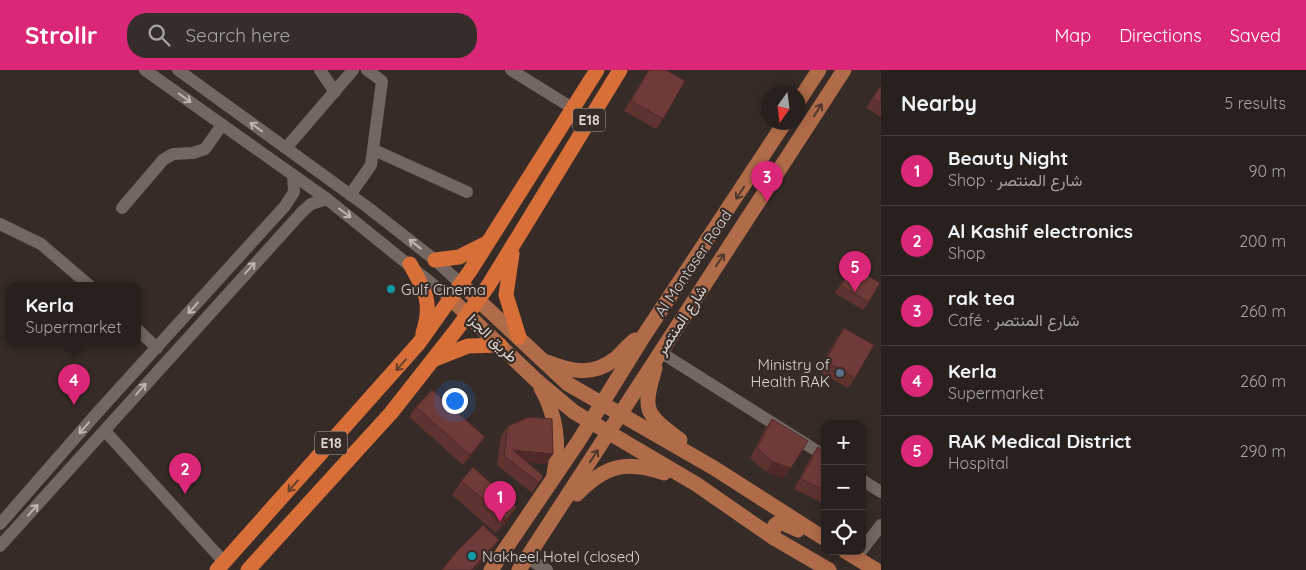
<!DOCTYPE html>
<html lang="en">
<head>
<meta charset="utf-8">
<style>
  :root { --surface:#28201c; --page:#342d29; --text:#f1f3f6; --muted:#a5a3a3; --line:#443e3b; --accent:#db2777 }
  body { margin:0; font-family:Quicksand,Vazirmatn,sans-serif; background:var(--page); color:var(--text) }
  .controls { position:absolute; right:15px; bottom:15px; display:grid; overflow:hidden; border-radius:10px; box-shadow:0 2px 12px #0003 }
  .controls button { width:45px; height:45px; display:grid; place-items:center; padding:0; border:0; border-bottom:1px solid var(--line); background:var(--surface); color:var(--text); font:25px sans-serif }
  .compass { position:absolute; left:761px; top:15px; width:45px; height:45px; border-radius:50%; background:var(--surface); box-shadow:0 2px 12px #0003; rotate:194deg }
  .you { position:absolute; left:454px; top:330px; width:18px; height:18px; margin:-12px; border:4px solid #fff; border-radius:50%; background:#1a73e8; box-shadow:0 0 0 8px #1a73e833 }
  .badge { display:grid; place-items:center; width:32px; height:32px; border-radius:50%; background:var(--accent); color:#fff; font-size:16px; font-weight:700 }
  .pin { position:absolute; translate:-50% -41px; filter:drop-shadow(0 1px 2px #0008) }
  .pin::after { content:''; position:absolute; top:26px; width:18px; height:15px; background:inherit; clip-path:polygon(0 0,100% 0,50% 100%) }
  .popup { position:absolute; left:6px; top:212px; width:135px; height:65px; box-sizing:border-box; display:grid; place-content:center; border-radius:10px; background:var(--surface); filter:drop-shadow(0 1px 4px #0005); font-size:16px; white-space:nowrap; color:var(--muted) }
  .popup b { font-size:19px; color:var(--text) }
  .popup::after { content:''; position:absolute; left:50%; top:100%; margin-left:-10px; border:10px solid transparent; border-top-color:var(--surface) }
  .list { margin:0; padding:0; list-style:none }
  h2 { display:flex; justify-content:space-between; align-items:center; height:65px; margin:0; padding:0 20px; font-size:21px }
  h2 small { font-size:16px; font-weight:400; color:var(--muted) }
  .list li { display:grid; grid-template-columns:32px 1fr auto; gap:15px; align-items:center; box-sizing:border-box; height:70px; padding:0 20px; border-top:1px solid var(--line) }
  .list b { display:block; font-size:19px; white-space:nowrap }
  .list p { margin:0; font-size:16px; white-space:nowrap; color:var(--muted) }
  .list em { font-size:16px; font-style:normal; color:var(--muted) }
  .icon { flex:none; width:28px; height:28px; fill:none; stroke:currentColor; stroke-width:2; stroke-linecap:round; stroke-linejoin:round }
  .map { position:relative; flex:none; width:881px; height:500px; overflow:hidden }
  header { display:flex; align-items:center; gap:30px; box-sizing:border-box; height:70px; padding:0 25px; background:var(--accent); color:#fff }
  header strong { font-size:24px }
  nav { display:flex; gap:28px; margin-inline-start:auto; font-size:18px }
  .search { width:350px; height:45px; background:var(--page); display:flex; align-items:center; gap:12px; box-sizing:border-box; padding:0 18px; border-radius:20px; color:var(--muted); font-size:19px }
  main { display:flex }
  aside { flex:1; background:var(--surface) }
  .map>svg:first-child { display:block }
  .lines { fill:none; stroke-linecap:round; stroke-linejoin:round }
  .minor { stroke:#746660; stroke-width:12 }
  .major { stroke:#b06b49; stroke-width:15 }
  .highway { stroke:#d86f39; stroke-width:15 }
  .wall { fill:#5f3330 }
  .shaded-wall { fill:#4e2927 }
  .building { fill:#6f3b38; stroke:#4e2927 }
  .oneway { stroke:#beb4b0 }
  .oneway2 { stroke:#4e382d }
  .oneway3 { stroke:#673f2c }
  .culture-dot { fill:#0f9aa8; stroke:#362b26; stroke-width:2 }
  .service-dot { fill:#5c6f8a; stroke:#362b26; stroke-width:2 }
  .labels { text-anchor:middle; dominant-baseline:central; stroke-width:4.5; stroke-linejoin:round; paint-order:stroke }
  .shield { fill:#362b26; stroke:#aba29e; stroke-width:1 }
  .shield-label { font-size:14px; font-weight:bold; fill:#ddd5d2 }
  .street-label { font-size:15px; fill:#ddd5d2; stroke:#362b26 }
  .poi-label { font-size:15px; fill:#ddd5d2; stroke:#362b26; text-anchor:start }
</style>
</head>
<body>
<header>
<strong>Strollr</strong>
<div class="search"><svg class="icon" aria-label="search" viewBox="0 0 24 24"><circle cx="10" cy="10" r="6"/><path d="M15 15l6 6"/></svg>Search here</div>
<nav><a>Map</a><a>Directions</a><a>Saved</a></nav>
</header>
<main>
<div class="map">
<svg width="881" height="500" viewBox="0 0 881 500">
  <rect width="100%" height="100%" fill="#362b26"/>
  <g class="lines">
    <g class="minor">
      <polyline points="145,0 327,129 451,229"/>
      <polyline points="178,0 366,136 435,190 461,214"/>
      <polyline points="320,0 335,22"/>
      <polyline points="511,0 574,39"/>
      <polyline points="286,78 353,0"/>
      <polyline points="374,80 467,122"/>
      <polyline points="350,125 371,95 382,11 367,0"/>
      <polyline points="122,138 163,90 173,84 193,83 205,79 222,55"/>
      <polyline points="0,154 41,174 90,216"/>
      <polyline points="138,260 157,278"/>
      <polyline points="660,282 825,386"/>
      <polyline points="105,361 224,492"/>
      <polyline points="862,410 881,422"/>
      <polyline points="0,454 97,343 285,136 294,122 293,105"/>
      <polyline points="0,476 302,142 311,134 327,129"/>
      <polyline points="862,480 881,455"/>
      <polyline points="527,488 547,500"/>
    </g>
    <g class="major">
      <polyline points="798,32 819,0"/>
      <polyline points="461,214 568,314 714,398 825,469"/>
      <polyline points="451,229 536,310 574,342 696,414 774,468 829,500"/>
      <path d="M547 292C571 302 593 306 615 289 622 283 627 276 635 270"/>
      <path d="M655 298C642 342 645 343 680 370"/>
      <path d="M541 318C556 344 560 375 554 404"/>
      <path d="M577 424C605 395 627 390 664 403"/>
      <path d="M774 468C773 461 772 455 780 452L798 460"/>
      <polyline points="845,481 876,500"/>
      <polyline points="491,500 578,372 645,264 785,52"/>
      <polyline points="519,500 844,0"/>
    </g>
    <g class="highway">
      <polyline points="512,184 506,225 519,267"/>
      <polyline points="435,190 459,187 485,174"/>
      <path d="M410 194C425 220 433 233 423 263"/>
      <polyline points="435,289 468,276 500,275"/>
      <polyline points="217,500 419,273 470,201 597,0"/>
      <polyline points="248,500 391,343 457,259 488,216 620,0"/>
    </g>
  </g>
  <g class="wall">
    <polygon points="648,0 666,0 663,49 656,59 624,41"/>
    <polygon points="881,14 881,47 866,38"/>
    <polygon points="852,196 869,232 863,240 835,223"/>
    <polygon points="844,258 855,308 848,318 818,301 837,268"/>
    <polygon points="416,337 478,377 463,395 409,347"/>
    <polygon points="772,349 784,408 766,402 750,388 765,359"/>
    <polygon points="508,356 553,384 546,394 527,392 543,406 532,423 497,395 501,366"/>
    <polygon points="818,377 825,381 825,434 794,419 811,387"/>
    <polygon points="461,411 508,451 496,463 452,425"/>
  </g>
  <g class="shaded-wall">
    <polygon points="485,367 478,377 463,395 470,385"/>
    <polygon points="513,380 553,384 546,394 510,390"/>
    <polygon points="773,392 791,398 784,408 766,402"/>
    <polygon points="517,437 508,451 496,463 506,449"/>
    <polygon points="499,470 491,482 474,500 471,500"/>
  </g>
  <g class="building">
    <polygon points="649,0 666,0 685,11 663,49 631,31"/>
    <polygon points="881,15 881,33 873,28"/>
    <polygon points="852,196 880,213 869,232 841,216"/>
    <polygon points="844,258 874,275 855,308 825,291"/>
    <polygon points="432,320 485,367 470,385 416,337"/>
    <polygon points="529,347 552,349 553,384 513,380 543,406 539,413 504,386 508,356"/>
    <polygon points="772,349 808,371 791,398 773,392 757,378"/>
    <polygon points="818,377 825,381 825,421 801,409"/>
    <polygon points="473,397 517,437 506,449 461,411"/>
    <polygon points="483,455 499,470 471,500 442,500 457,481"/>
  </g>
  <defs><path id="oneway-shaft" d="M-6 0H5M1.5-3L5.5 0L1.5 3" fill="none" stroke-width="1.6" stroke-linecap="round" stroke-linejoin="round" transform="scale(1.25)"/></defs>
  <g class="oneway">
    <use href="#oneway-shaft" transform="translate(185 28) rotate(36)"/>
    <use href="#oneway-shaft" transform="translate(256 57) rotate(-144)"/>
    <use href="#oneway-shaft" transform="translate(345 143) rotate(37)"/>
    <use href="#oneway-shaft" transform="translate(415 174) rotate(-142)"/>
    <use href="#oneway-shaft" transform="translate(250 198) rotate(-48)"/>
    <use href="#oneway-shaft" transform="translate(193 238) rotate(132)"/>
    <use href="#oneway-shaft" transform="translate(141 319) rotate(-49)"/>
    <use href="#oneway-shaft" transform="translate(84 358) rotate(131)"/>
    <use href="#oneway-shaft" transform="translate(33 440) rotate(-48)"/>
  </g>
  <g class="oneway2">
    <use href="#oneway-shaft" transform="translate(818 40) rotate(-57)"/>
    <use href="#oneway-shaft" transform="translate(740 123) rotate(123)"/>
    <use href="#oneway-shaft" transform="translate(720 190) rotate(-57)"/>
    <use href="#oneway-shaft" transform="translate(594 386) rotate(-57)"/>
  </g>
  <g class="oneway3">
    <use href="#oneway-shaft" transform="translate(401 295) rotate(132)"/>
    <use href="#oneway-shaft" transform="translate(293 416) rotate(131)"/>
  </g>
  <g class="culture-dot">
    <circle cx="391" cy="219" r="5"/>
    <circle cx="472" cy="486" r="5"/>
  </g>
  <circle class="service-dot" cx="840" cy="303" r="5"/>
  <g class="labels">
    <g class="shield">
      <rect x="573" y="38.5" width="32" height="23" rx="4"/>
      <rect x="315" y="361.5" width="32" height="23" rx="4"/>
    </g>
    <g class="shield-label">
      <text x="589" y="50">E18</text>
      <text x="331" y="373">E18</text>
    </g>
    <g class="street-label">
      <text transform="translate(693 193) rotate(-56)">Al Montaser Road</text>
      <text transform="translate(681 250) rotate(-57)">شارع المنتصر</text>
      <text transform="translate(493 268) rotate(44)">طريق الجزا</text>
    </g>
    <g class="poi-label">
      <text x="401" y="219">Gulf Cinema</text>
      <text x="830" y="294" text-anchor="end">Ministry of<tspan x="830" dy="17">Health RAK</tspan></text>
      <text x="482" y="486">Nakheel Hotel (closed)</text>
    </g>
  </g>
</svg>
<div class="controls">
<button>+</button>
<button>−</button>
<button><svg class="icon" aria-label="locate" viewBox="0 0 24 24"><circle cx="12" cy="12" r="6"/><path d="M12 2v4M12 18v4M2 12h4M18 12h4"/></svg></button>
</div>
<svg class="compass" viewBox="-18 -18 36 36"><path d="M0-13l5 13h-10z" fill="#e53935"/><path d="M0 13l5-13h-10z" fill="#a5a3a3"/></svg>
<div class="you"></div>
<div class="pin badge" style="left:500px;top:452px">1</div>
<div class="pin badge" style="left:185px;top:424px">2</div>
<div class="pin badge" style="left:767px;top:132px">3</div>
<div class="pin badge" style="left:74px;top:335px">4</div>
<div class="popup"><b>Kerla</b>Supermarket</div>
<div class="pin badge" style="left:855px;top:222px">5</div>
</div>
<aside>
<h2>Nearby<small>5 results</small></h2>
<ul class="list">
<li><span class="badge">1</span><div><b>Beauty Night</b><p>Shop · شارع المنتصر</p></div><em>90 m</em></li>
<li><span class="badge">2</span><div><b>Al Kashif electronics</b><p>Shop</p></div><em>200 m</em></li>
<li><span class="badge">3</span><div><b>rak tea</b><p>Café · شارع المنتصر</p></div><em>260 m</em></li>
<li><span class="badge">4</span><div><b>Kerla</b><p>Supermarket</p></div><em>260 m</em></li>
<li><span class="badge">5</span><div><b>RAK Medical District</b><p>Hospital</p></div><em>290 m</em></li>
</ul>
</aside>
</main>
</body>
</html>
